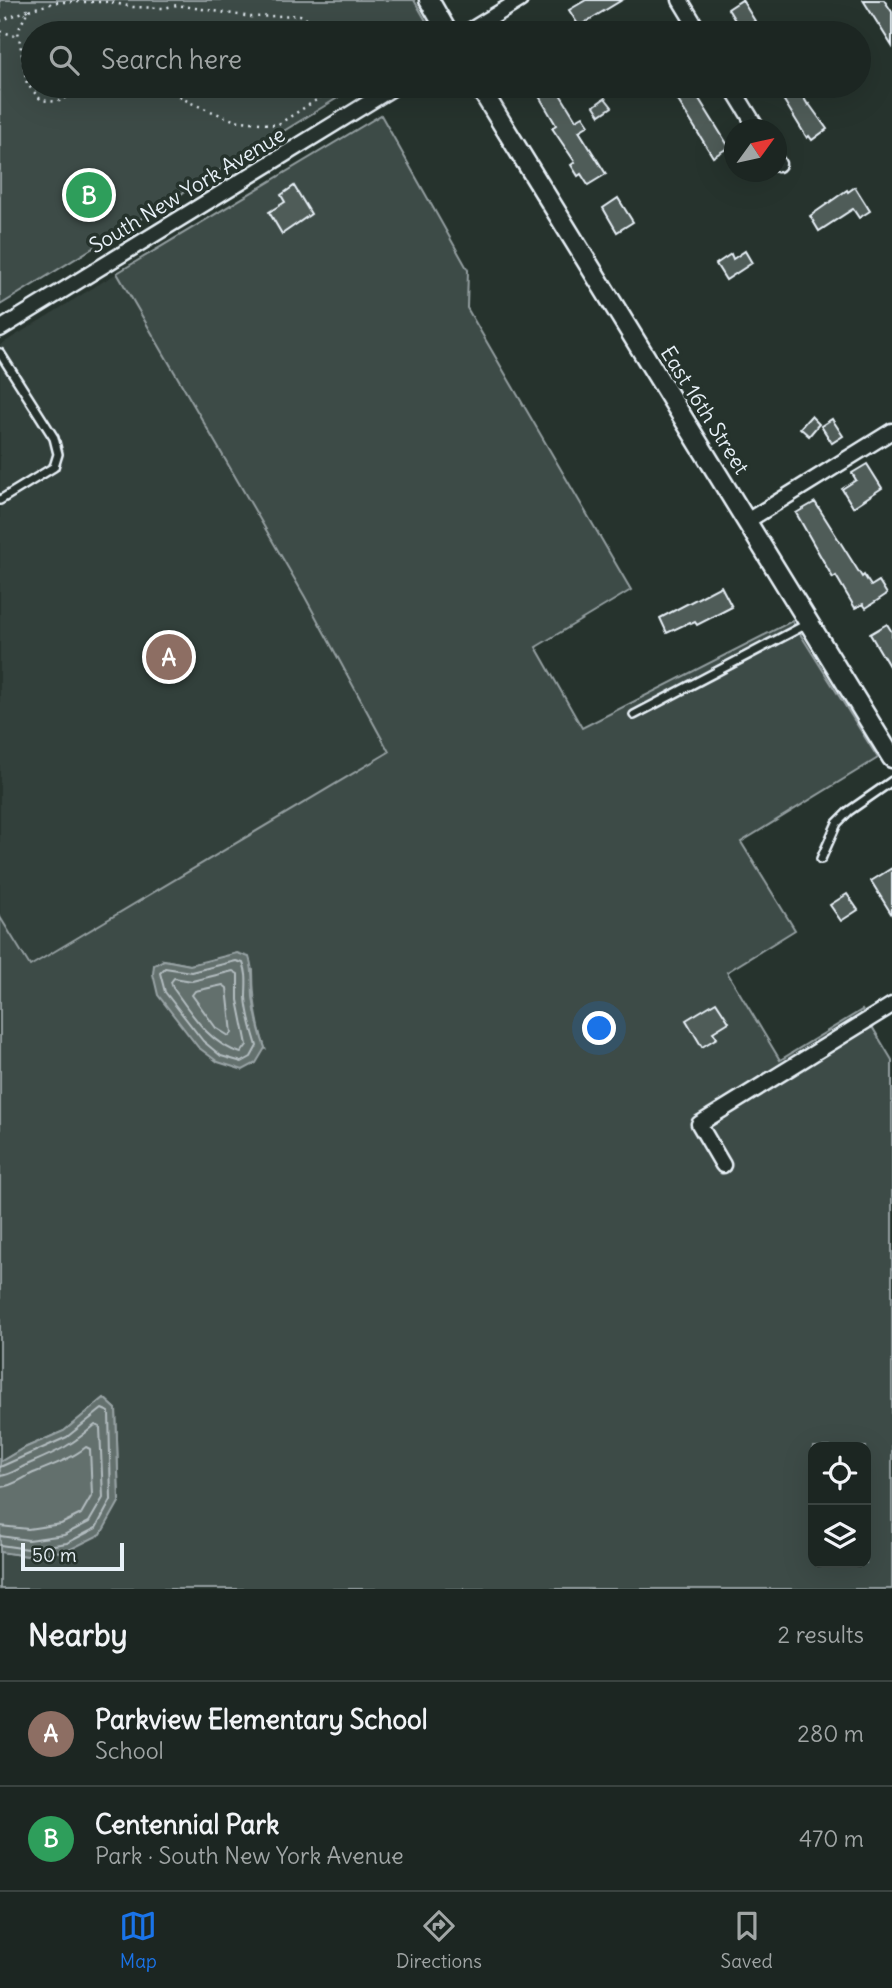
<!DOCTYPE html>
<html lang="en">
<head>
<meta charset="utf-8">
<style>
  :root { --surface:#1c2622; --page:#252e2a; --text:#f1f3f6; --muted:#a0a5a5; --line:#3a4340; --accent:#1a73e8 }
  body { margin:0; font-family:Delius,sans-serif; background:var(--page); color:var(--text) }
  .controls { position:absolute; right:21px; bottom:21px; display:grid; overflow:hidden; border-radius:14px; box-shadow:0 7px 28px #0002 }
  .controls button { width:63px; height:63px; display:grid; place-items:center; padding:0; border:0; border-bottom:2px solid var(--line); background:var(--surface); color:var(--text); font:35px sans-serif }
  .compass { position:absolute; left:724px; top:119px; width:63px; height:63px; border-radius:50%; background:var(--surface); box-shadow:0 7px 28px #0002; rotate:57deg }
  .scale { position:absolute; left:21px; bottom:18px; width:103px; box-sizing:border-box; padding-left:7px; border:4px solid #e8f1f8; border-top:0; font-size:19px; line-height:24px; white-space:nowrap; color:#e8f1f8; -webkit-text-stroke:5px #26332d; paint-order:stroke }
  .you { position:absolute; left:600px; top:1029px; width:24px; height:24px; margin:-18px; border:5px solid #fff; border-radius:50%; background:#1a73e8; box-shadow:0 0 0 10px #1a73e833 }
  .badge { display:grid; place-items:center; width:46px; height:46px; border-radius:50%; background:var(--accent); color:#fff; font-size:23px; font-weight:700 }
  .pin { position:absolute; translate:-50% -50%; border:4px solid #fff; box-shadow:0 2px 7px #0006 }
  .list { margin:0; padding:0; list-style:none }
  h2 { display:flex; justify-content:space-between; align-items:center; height:91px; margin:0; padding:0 28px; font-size:30px }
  h2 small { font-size:23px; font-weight:400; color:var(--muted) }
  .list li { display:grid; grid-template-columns:46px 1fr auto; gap:21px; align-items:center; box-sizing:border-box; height:105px; padding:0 28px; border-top:2px solid var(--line) }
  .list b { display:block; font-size:26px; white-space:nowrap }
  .list p { margin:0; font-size:23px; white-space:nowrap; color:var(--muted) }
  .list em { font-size:23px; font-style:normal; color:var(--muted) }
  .icon { flex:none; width:38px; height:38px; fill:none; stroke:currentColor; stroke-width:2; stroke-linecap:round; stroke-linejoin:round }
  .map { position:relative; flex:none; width:892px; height:1589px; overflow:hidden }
  .search { position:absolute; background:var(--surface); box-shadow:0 7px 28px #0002; left:21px; right:21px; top:21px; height:77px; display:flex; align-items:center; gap:18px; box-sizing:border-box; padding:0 24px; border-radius:38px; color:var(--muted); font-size:26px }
  .sheet { height:301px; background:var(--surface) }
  nav { display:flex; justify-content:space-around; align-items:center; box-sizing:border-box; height:98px; border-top:2px solid var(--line); background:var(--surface); font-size:19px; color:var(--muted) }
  nav a { display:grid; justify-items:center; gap:4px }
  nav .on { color:var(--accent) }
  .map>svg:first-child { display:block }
  .built { fill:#333f3a }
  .green { fill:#3e4b47; stroke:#939ea0; stroke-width:2; fill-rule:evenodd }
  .water { fill:#636f6d; stroke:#98a3a5; stroke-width:2 }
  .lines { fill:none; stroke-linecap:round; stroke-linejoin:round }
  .shore { stroke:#b3bdc0; stroke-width:2 }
  .building { fill:#505c59; stroke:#e8f1f8; stroke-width:2 }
  .service-casing { stroke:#e8f1f8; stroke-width:12 }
  .minor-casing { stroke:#e8f1f8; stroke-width:19 }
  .tertiary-casing { stroke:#e8f1f8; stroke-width:23 }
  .path { stroke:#e8f1f8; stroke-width:2.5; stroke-dasharray:2 5; stroke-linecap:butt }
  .service { stroke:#26332d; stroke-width:7 }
  .minor { stroke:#26332d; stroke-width:14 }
  .tertiary { stroke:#26332d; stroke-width:18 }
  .labels { text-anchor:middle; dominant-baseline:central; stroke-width:7; stroke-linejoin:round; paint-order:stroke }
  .street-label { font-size:21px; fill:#e8f1f8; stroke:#26332d }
</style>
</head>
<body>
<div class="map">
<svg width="892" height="1589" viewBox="0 0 892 1589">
  <rect width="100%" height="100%" fill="#26332d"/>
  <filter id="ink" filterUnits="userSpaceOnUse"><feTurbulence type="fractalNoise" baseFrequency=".0143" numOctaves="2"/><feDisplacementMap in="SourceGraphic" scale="14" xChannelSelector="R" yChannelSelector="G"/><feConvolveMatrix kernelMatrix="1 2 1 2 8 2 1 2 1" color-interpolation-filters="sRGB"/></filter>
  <g filter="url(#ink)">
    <polygon class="built" points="117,273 305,597 389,752 30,966 0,917 0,345"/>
    <g class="green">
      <polygon points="0,0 414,0 433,33 33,33 33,86 357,86 0,305"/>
      <path d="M381 115 468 270 467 308 631 590 536 647 582 728 792 621 878 758 741 842 795 930 727 972 780 1060 862 1010 892 1060V1589H0V1552L28 1556 119 1502 116 1409 104 1398 64 1431 22 1449 0 1462V917L30 966 389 752 305 597 117 273ZM164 960 190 965 212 961 253 970C253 998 256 1022 265 1048ZM813 1447H866V1563H813Z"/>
    </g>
    <g class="water">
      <path d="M237 953 249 957C254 971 252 982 253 997 255 1015 259 1031 265 1048L256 1063 243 1070 218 1062 198 1047 158 995 153 974 154 965 164 960 190 965Z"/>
      <polygon points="104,1398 116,1409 119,1502 101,1534 69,1550 28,1556 0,1552 0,1462 22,1449 64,1431"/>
    </g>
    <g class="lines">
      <g class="shore">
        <path d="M236 961 243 963C248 974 246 985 246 997 247 1014 252 1030 257 1046L251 1057 242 1062 221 1056 203 1041 165 992 160 973 165 968 191 972Z"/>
        <path d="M233 971 238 974V1000L247 1045 241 1053C209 1044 192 1014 173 988L171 982 174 978 192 981Z"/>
        <polygon points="223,985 227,988 232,1033 229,1036 216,1028 192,995 195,991"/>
        <polyline points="0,1467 67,1437 102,1409 109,1412 111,1500 96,1528 67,1543 28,1549 0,1545"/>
        <path d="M0 1476C12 1475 20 1467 31 1463 59 1451 72 1445 95 1425L100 1427 103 1498 89 1522 64 1535 28 1540 0 1536"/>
        <path d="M0 1487C14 1486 23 1477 36 1472 53 1465 71 1459 86 1447L90 1449 92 1495 81 1514 61 1524 28 1529 0 1526"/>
      </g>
    </g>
    <g class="building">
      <polygon points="586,0 622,0 579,26 569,10"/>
      <polygon points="742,0 755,21 741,30 728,9"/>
      <polygon points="863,0 884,0 892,12 892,46"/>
      <polygon points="533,86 555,86 576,120 583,116 589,125 579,131 606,174 588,185 581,174 578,176 571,165 575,162 552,128 556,125"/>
      <polygon points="669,86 691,86 729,147 713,157"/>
      <polygon points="775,86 797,86 808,105 809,104 827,129 812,140 809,136 807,138"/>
      <polygon points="605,98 612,107 600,115 594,106"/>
      <polygon points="294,186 311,214 282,234 269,212 285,202 281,195"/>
      <polygon points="855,187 870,211 859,218 853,209 819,231 810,216 847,190 848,192"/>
      <polygon points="618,198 633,222 617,232 603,208"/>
      <polygon points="745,251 752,263 726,280 716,264 731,254 733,259"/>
      <polygon points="811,416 819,424 809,436 800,428"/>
      <polygon points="832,419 843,436 832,443 821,426"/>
      <polygon points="867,464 882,488 853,507 842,489 856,480 852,473"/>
      <polygon points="815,502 862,577 864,575 871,586 879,581 887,594 866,608 863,604 855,608 836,576 833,578 796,513"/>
      <polygon points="721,586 732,607 697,625 695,622 691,624 690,622 667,633 660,618"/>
      <polygon points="887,624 892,632 892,671 870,634"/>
      <polygon points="892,868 892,915 871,881"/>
      <polygon points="847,894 858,910 841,921 830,905"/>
      <polygon points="716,1002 729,1022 713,1032 717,1038 702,1047 686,1020"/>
    </g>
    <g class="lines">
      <g class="service-casing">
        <g id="service">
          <polyline points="0,353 54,438 58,454 54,467 0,500"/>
          <polyline points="634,715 807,624"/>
          <polyline points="821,859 837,823 849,811 892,781"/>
        </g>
      </g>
      <g class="minor-casing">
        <g id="minor">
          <polyline points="680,0 700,33"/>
          <polyline points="466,33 520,0"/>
          <polyline points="731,86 758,130"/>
          <polyline points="776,161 778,164"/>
          <polyline points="0,329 396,86"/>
          <polyline points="747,521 892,431"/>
          <polyline points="723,1165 699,1124 892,1005"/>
        </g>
      </g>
      <g class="tertiary-casing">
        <g id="tertiary">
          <polyline points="429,0 448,33"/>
          <polyline points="479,86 892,758"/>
        </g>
      </g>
      <g class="path">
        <polyline points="0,21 28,10"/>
        <polyline points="0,31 19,37"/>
        <polyline points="92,86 57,102 41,100 27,84 18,31 28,10 58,2 109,2 133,7 164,8 177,5 251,17 300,15 329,33"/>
        <polyline points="161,86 191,103 233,120 277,125 318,99 333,86"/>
      </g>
      <use href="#service" class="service"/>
      <use href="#minor" class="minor"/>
      <use href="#tertiary" class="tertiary"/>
    </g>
  </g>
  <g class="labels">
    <g class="street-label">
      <text transform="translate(187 190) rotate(-31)">South New York Avenue</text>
      <text transform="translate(705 410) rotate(58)">East 16th Street</text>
    </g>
  </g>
</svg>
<div class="controls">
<button><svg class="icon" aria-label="locate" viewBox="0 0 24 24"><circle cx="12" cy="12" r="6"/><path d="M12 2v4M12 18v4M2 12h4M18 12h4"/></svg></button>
<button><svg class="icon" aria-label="layers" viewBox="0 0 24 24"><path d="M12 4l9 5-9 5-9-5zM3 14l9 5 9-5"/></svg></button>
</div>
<svg class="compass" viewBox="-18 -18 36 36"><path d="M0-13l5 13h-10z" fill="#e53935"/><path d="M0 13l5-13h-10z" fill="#a0a5a5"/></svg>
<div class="scale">50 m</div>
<div class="you"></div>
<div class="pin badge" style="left:169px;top:657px;background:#8d6e63">A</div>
<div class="pin badge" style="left:89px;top:195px;background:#2e9e5b">B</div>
<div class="search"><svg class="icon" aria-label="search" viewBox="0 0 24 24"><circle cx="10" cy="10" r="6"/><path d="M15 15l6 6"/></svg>Search here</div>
</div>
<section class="sheet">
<h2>Nearby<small>2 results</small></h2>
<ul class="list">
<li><span class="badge" style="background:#8d6e63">A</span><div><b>Parkview Elementary School</b><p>School</p></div><em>280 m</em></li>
<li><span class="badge" style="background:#2e9e5b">B</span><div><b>Centennial Park</b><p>Park · South New York Avenue</p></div><em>470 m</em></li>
</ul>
</section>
<nav>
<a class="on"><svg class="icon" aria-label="map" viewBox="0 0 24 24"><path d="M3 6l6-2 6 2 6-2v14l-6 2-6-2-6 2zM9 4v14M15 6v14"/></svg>Map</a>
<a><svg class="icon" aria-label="directions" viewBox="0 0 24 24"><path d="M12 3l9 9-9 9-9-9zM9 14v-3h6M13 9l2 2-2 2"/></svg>Directions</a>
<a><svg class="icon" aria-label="saved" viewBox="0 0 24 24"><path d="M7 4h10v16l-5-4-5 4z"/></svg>Saved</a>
</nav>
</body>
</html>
